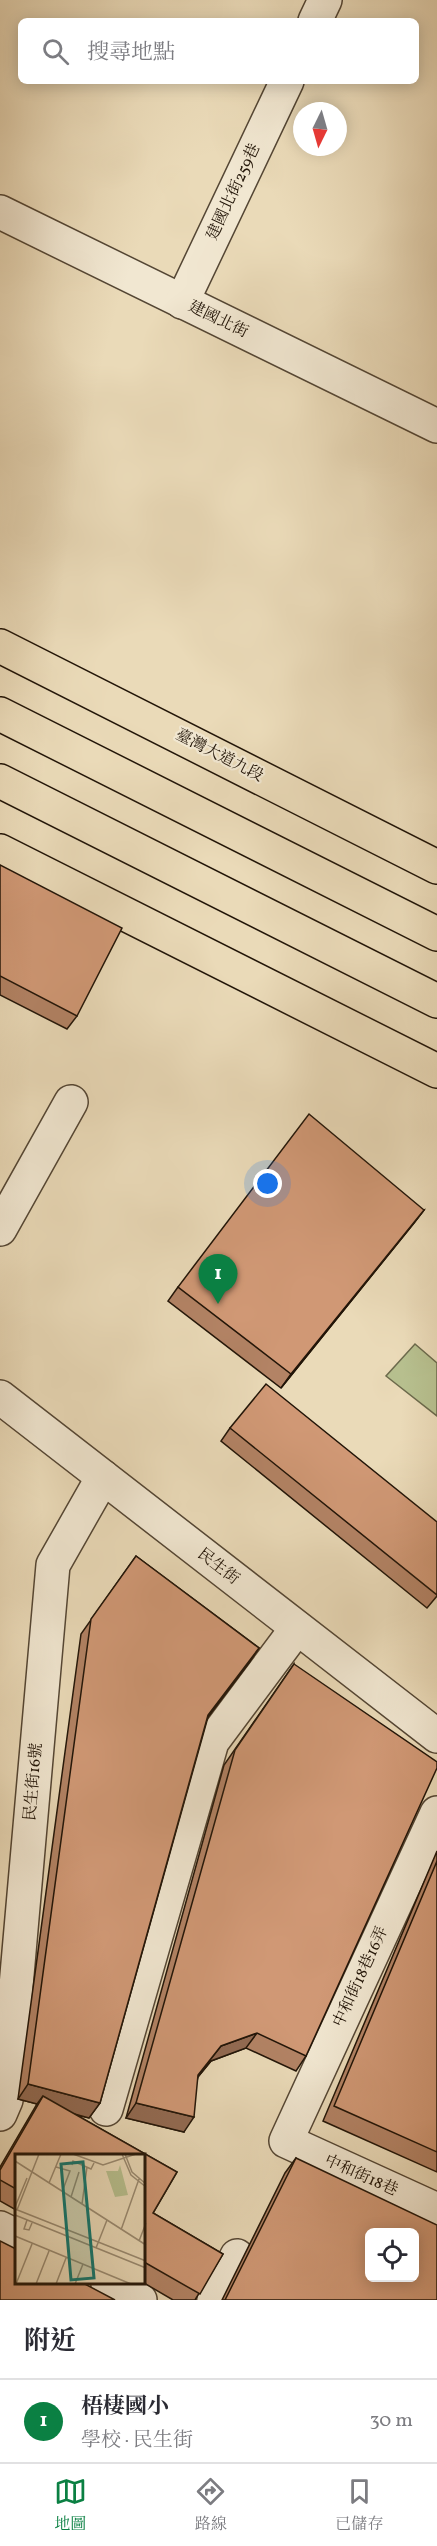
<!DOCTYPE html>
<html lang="zh-TW">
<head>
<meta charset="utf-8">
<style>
  :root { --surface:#fff; --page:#f2f2f3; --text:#2b2b33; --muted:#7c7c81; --line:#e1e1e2; --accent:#0b8043 }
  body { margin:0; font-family:Vollkorn,"Noto Serif TC",serif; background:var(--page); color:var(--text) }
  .controls { position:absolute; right:18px; bottom:18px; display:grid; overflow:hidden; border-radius:9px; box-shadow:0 3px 15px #0003 }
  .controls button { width:54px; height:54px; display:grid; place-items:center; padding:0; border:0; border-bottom:2px solid var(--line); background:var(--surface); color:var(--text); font:30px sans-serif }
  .compass { position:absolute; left:293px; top:102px; width:54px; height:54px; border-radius:50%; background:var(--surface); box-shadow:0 3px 15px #0003; rotate:185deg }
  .you { position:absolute; left:268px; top:1184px; width:21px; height:21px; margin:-15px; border:4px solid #fff; border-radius:50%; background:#1a73e8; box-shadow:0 0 0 9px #1a73e833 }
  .badge { display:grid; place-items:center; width:39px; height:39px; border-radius:50%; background:var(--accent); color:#fff; font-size:20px; font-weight:700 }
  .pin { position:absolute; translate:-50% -50px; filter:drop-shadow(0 2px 3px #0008) }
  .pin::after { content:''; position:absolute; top:32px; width:21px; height:18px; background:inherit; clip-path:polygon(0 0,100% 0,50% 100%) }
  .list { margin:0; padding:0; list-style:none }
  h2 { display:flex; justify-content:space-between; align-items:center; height:78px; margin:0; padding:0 24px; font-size:26px }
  h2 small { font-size:20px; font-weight:400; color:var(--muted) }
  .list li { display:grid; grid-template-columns:39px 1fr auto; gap:18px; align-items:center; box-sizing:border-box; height:84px; padding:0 24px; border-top:2px solid var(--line) }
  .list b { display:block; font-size:22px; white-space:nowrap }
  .list p { margin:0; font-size:20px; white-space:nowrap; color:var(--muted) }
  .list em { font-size:20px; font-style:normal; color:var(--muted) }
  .icon { flex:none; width:33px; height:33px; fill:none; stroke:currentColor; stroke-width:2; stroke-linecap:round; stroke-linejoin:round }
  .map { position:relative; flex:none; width:437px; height:2300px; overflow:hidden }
  .search { position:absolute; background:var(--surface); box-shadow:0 3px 15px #0003; left:18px; right:18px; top:18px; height:66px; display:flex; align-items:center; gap:15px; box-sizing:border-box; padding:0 21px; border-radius:9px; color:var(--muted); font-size:22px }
  .sheet { height:162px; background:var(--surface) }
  nav { display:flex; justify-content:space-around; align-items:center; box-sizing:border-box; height:84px; border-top:2px solid var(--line); background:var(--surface); font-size:16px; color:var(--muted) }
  nav a { display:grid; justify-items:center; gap:3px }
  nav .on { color:var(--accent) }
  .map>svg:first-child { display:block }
  .green { fill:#b7c08f; stroke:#6c6a4c; stroke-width:1.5 }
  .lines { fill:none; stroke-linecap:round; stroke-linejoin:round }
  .minor-casing { stroke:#544634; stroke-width:36 }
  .major-casing { stroke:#221508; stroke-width:36 }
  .minor { stroke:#f1e7d1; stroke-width:33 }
  .major { stroke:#eadab8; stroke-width:33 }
  .wall { fill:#b38365; stroke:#221508; stroke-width:1.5 }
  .shaded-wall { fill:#926a52; stroke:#221508; stroke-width:1.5 }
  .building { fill:#d09875; stroke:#221508; stroke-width:1.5; fill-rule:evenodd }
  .labels { text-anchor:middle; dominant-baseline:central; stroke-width:4.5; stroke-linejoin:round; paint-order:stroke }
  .street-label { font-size:16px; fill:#221508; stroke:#f1e7d1 }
  .inset-road { fill:none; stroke:#9a8b72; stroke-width:1.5 }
  .view { fill:#0f766e; fill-opacity:0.15; stroke:#0f766e; stroke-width:3 }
  .inset-edge { fill:none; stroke:#221508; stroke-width:3 }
</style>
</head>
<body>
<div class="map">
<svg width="437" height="2300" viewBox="0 0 437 2300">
  <rect width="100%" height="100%" fill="#eadab8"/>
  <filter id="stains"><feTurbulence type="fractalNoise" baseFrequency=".00333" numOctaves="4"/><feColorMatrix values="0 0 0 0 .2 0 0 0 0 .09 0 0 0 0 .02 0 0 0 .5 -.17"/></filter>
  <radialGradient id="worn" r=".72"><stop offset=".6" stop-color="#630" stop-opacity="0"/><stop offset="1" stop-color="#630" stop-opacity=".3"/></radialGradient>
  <polygon class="green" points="415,1344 437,1363 437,1416 386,1376"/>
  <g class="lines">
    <g class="minor-casing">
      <g id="minor">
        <polyline points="315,21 325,0"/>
        <polyline points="0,212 437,426"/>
        <polyline points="182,302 287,81"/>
        <polyline points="0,1229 71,1102"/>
        <polyline points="0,1397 437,1736"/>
        <polyline points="437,1813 286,2141 437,2210"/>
        <polyline points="106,2109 212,1742 297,1628"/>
        <polyline points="0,2114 6,2100 53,1565 103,1477"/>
        <polyline points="0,2228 16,2236"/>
        <polyline points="108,2284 140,2300"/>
        <polyline points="214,2300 237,2256"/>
      </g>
    </g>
    <g class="major-casing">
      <g id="major">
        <polyline points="0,646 437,867"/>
        <polyline points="0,714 437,934"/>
        <polyline points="0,781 437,1001"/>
        <polyline points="0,851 437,1071"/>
      </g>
    </g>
    <use href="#minor" class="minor"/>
    <use href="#major" class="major"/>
  </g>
  <g class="wall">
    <polygon points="0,865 77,1016 67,1029 0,995"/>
    <polygon points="424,1210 414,1223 281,1388 168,1301 178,1287"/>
    <polygon points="230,1428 437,1522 437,1596 427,1608 221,1441"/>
    <polygon points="136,1556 259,1648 208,1717 100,2103 89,2118 76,2115 177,2172 153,2213 223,2254 195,2300 173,2300 144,2283 144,2156 16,2156 16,2210 0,2201 0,2167 37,2104 18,2099 81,1634"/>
    <polygon points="294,1664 306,2056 296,2071 246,2048 211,2061 198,2077 184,2132 126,2118 224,1765"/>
    <polygon points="437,1851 437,2172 323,2121"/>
    <polygon points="296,2158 437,2300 222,2300 285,2173"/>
  </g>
  <g class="shaded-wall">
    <polygon points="424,1210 414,1223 281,1388 291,1374"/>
    <polygon points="259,1648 249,1663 198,1730 208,1715"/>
    <polygon points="257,2033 246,2048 211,2061 187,2090 198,2075 221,2046"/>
    <polygon points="28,2084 100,2103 89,2118 38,2104 43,2096 37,2104 18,2099"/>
    <polygon points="136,2103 194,2117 184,2132 126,2118"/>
  </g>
  <g class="building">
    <polygon points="0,865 122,928 77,1016 0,976"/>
    <polygon points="309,1114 424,1210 291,1374 178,1287"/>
    <polygon points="266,1384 437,1522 437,1595 230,1428"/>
    <polygon points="136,1556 259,1648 208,1715 100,2103 28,2084 91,1619"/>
    <polygon points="294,1664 437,1762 437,1768 306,2056 257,2033 221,2046 198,2075 194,2117 136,2103 235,1750"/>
    <polygon points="437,1861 437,2152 334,2106"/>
    <polygon points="43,2096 177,2172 153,2213 223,2254 200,2294 144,2262 144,2156 16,2156 16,2189 0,2180 0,2170"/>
    <path d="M296 2158 437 2225V2300H225ZM369 2232H414V2277H369Z"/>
    <polygon points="0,2241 16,2249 16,2283 83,2283 115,2300 0,2300"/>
  </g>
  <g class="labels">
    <g class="street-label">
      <text transform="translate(234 192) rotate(-65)">建國北街259巷</text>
      <text transform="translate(218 320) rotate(26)">建國北街</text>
      <text transform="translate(219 756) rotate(27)">臺灣大道九段</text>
      <text transform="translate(218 1567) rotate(38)">民生街</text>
      <text transform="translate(34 1782) rotate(-85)">民生街16號</text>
      <text transform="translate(361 1977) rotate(-65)">中和街18巷16弄</text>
      <text transform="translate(361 2176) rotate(24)">中和街18巷</text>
    </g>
  </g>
  <g transform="translate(15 2154)">
    <rect width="130" height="130" fill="#eadab8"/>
    <path d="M105 11 113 41 100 43 91 17H103Z" fill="#b7c08f"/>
    <path class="inset-road" d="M58 0 88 11 121 0M107 0 116 21 131 33M110 0 117 18 131 30M0 7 131 91M57 11 58 7 76 15 79 9M41 13 55 17 47 38M34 29 46 0M56 43 64 18M67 50 72 13M0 53 12 24M0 55 131 107M2 56 24 0M0 61 131 114M12 66 9 75 14 76 17 69M106 76 124 25M0 82 116 130M124 87 131 69M81 94 92 66M1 130 17 90M21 130 34 97M41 130 51 104M60 130 68 110"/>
    <path class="view" d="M68 8 79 124 56 126 46 10Z"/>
    <rect width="130" height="130" class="inset-edge"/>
  </g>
  <rect width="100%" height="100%" filter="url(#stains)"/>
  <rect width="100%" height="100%" fill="url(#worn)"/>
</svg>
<div class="controls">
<button><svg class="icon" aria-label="locate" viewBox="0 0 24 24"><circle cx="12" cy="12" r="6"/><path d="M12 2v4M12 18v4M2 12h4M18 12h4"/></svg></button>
</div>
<svg class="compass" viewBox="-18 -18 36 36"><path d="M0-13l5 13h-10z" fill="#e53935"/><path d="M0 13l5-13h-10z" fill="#7c7c81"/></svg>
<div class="you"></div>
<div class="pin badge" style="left:218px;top:1304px">1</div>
<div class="search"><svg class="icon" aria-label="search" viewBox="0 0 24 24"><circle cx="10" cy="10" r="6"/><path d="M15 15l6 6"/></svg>搜尋地點</div>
</div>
<section class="sheet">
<h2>附近<small></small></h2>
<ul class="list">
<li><span class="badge">1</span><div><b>梧棲國小</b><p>學校 · 民生街</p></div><em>30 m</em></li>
</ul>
</section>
<nav>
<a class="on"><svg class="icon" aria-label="map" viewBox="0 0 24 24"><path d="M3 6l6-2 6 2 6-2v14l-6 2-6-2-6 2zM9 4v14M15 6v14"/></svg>地圖</a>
<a><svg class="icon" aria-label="directions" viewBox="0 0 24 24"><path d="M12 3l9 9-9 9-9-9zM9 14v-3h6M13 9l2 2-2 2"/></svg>路線</a>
<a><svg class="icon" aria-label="saved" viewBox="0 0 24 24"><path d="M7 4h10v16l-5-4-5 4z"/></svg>已儲存</a>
</nav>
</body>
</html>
